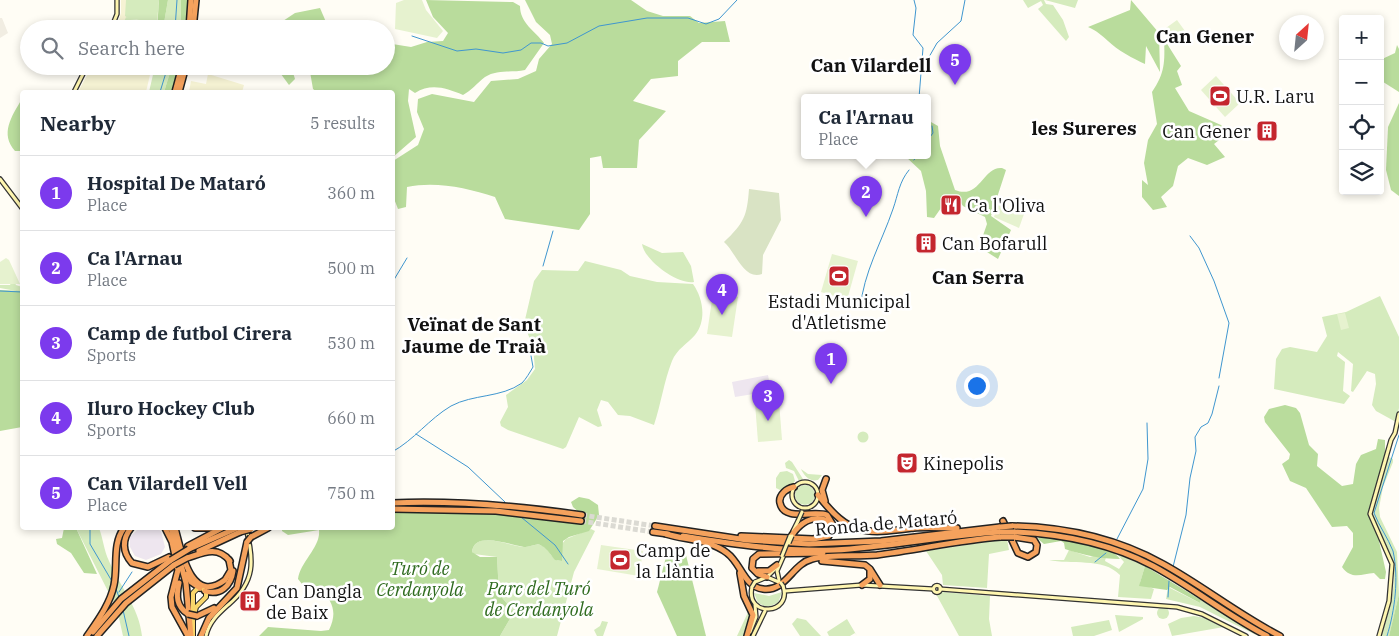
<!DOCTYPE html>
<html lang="en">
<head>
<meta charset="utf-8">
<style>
  :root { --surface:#fff; --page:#f2f2f3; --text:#1f2937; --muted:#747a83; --line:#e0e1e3; --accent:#7c3aed }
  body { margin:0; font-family:"IBM Plex Serif",serif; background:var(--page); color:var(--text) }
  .controls { position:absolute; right:15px; top:15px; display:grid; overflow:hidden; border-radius:5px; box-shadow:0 2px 8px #0003 }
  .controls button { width:45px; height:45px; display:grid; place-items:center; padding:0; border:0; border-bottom:1px solid var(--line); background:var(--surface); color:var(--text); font:25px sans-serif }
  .compass { position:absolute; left:1279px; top:15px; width:45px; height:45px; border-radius:50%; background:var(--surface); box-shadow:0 2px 8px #0003; rotate:27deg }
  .you { position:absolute; left:976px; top:385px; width:18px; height:18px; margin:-12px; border:4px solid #fff; border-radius:50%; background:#1a73e8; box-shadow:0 0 0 8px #1a73e833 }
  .badge { display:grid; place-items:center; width:32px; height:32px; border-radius:50%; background:var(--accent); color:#fff; font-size:16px; font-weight:700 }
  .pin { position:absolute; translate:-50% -41px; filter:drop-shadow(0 1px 2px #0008) }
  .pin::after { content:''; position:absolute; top:26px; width:18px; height:15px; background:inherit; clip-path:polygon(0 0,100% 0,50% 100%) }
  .popup { position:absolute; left:801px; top:94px; width:130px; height:65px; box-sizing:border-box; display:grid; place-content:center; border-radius:5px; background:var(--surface); filter:drop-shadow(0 1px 4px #0005); font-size:16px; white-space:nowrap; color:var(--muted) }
  .popup b { font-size:19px; color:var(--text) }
  .popup::after { content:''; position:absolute; left:50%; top:100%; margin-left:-10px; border:10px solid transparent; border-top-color:var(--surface) }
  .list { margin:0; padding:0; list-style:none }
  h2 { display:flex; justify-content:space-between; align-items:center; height:65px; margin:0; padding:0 20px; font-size:21px }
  h2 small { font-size:16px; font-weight:400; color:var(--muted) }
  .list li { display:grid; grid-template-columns:32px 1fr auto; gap:15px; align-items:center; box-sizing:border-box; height:75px; padding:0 20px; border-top:1px solid var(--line) }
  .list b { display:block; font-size:19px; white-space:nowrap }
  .list p { margin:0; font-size:16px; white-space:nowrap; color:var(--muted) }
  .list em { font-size:16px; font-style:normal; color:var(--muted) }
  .icon { flex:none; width:28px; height:28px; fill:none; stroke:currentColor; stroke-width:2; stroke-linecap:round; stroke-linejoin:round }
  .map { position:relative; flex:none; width:1399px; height:636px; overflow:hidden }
  .search { position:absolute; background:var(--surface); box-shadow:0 2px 8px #0003; left:20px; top:20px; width:375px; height:55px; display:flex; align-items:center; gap:12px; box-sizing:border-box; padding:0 18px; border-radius:28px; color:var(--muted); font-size:19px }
  .panel { position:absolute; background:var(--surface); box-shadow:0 2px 8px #0003; left:20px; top:90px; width:375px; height:440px; border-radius:5px }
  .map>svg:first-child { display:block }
  .industrial { fill:#eee6ef }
  .farmland { fill:#f6f3d4 }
  .green { fill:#d5ebbd }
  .forest { fill:#b9dc9c }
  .cemetery { fill:#d9e3c4 }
  .pitch { fill:#e6f2cf }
  .plaza { fill:#f1ede2 }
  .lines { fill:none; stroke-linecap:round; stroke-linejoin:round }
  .stream { stroke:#3f96cf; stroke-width:1 }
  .highway-tunnel { stroke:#dbdad3; stroke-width:5; stroke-dasharray:5 2.5; stroke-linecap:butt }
  .secondary-casing { stroke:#333; stroke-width:5.5 }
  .primary-casing { stroke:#222; stroke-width:6 }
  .highway-casing { stroke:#222; stroke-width:8 }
  .secondary { stroke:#fff6b0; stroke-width:3 }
  .primary { stroke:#f9d66b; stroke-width:4 }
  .highway { stroke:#f5a25d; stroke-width:5 }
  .secondary-bridge-casing { stroke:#333; stroke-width:5.5; stroke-linecap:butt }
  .highway-bridge-casing { stroke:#222; stroke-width:8; stroke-linecap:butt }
  .secondary-bridge { stroke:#fff6b0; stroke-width:3 }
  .highway-bridge { stroke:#f5a25d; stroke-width:5 }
  .labels { text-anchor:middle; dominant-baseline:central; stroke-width:5; stroke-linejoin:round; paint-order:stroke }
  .poi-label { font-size:18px; fill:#111; stroke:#fff; text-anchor:start }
  .street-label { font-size:18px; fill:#111; stroke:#fff }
  .park-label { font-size:18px; font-style:italic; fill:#2f6b1f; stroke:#fff }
  .neighbourhood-label { font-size:19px; font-weight:bold; fill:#111; stroke:#fff }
</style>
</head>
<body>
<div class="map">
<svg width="1399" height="636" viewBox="0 0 1399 636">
  <rect width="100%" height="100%" fill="#fffdf5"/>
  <g class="industrial">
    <polygon points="768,375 771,391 735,397 732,382"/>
    <polygon points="139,528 156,528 161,531 165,547 161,554 146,560 135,556 130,547 130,537"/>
  </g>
  <g class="farmland">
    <polygon points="121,0 158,0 157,22 130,18 125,29 116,29 121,13"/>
    <polygon points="92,66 152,66 146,92 78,92"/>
    <polygon points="208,74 244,85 242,92 189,92 191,81 206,84"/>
  </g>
  <g class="green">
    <polygon points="126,0 159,0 157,22 130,19 157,23 156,29 121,29 126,17 128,18 125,16"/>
    <polygon points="168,0 181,0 181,29 163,29"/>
    <polygon points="1023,0 1044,0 1046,4 1053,5 1063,20 1069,37 1066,41 1038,9 1043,5 1041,1 1028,8"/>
    <polygon points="1045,0 1078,0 1075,8"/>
    <polygon points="155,66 172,66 164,92 149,92"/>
    <path d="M642 244 662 253 683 252 691 266 694 282C678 285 644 260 642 244Z"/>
    <path d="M585 261 621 270 630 276 657 282 693 284C703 298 707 320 695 335 687 344 677 349 672 361 664 381 661 404 654 425L630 416 618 415 608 402 601 400 597 410 602 426 598 427 579 417 566 447 563 449 508 430 501 426 500 422 508 407 506 395 527 380 535 369 533 347 524 324 534 281 542 270 578 271Z"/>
    <polygon points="13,279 16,285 22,287 22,292 0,288 0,285 10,285"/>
    <polygon points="1380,296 1399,337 1399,408 1396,422 1376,411 1372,405 1376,384 1375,374 1367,371 1353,392 1351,391 1353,364 1338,352 1337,356 1345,362 1343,391 1350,396 1344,404 1274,389 1276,359 1282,349 1290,347 1317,352 1327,336 1322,317 1346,312"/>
    <circle cx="863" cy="437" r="5.5"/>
    <path d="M1389 457 1393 459V462L1383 487 1379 508 1380 517 1397 552 1399 594 1389 636H1381C1389 611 1399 582 1391 556 1386 541 1375 529 1373 513Z"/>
    <polygon points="789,460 792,462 803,479 799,481 794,471 786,468 785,463"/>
    <path d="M801 469 808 474 822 475 818 480C810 482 804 476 801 469Z"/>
    <polygon points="787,471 793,474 795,481 793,484 780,490 776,488 776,478 780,472"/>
    <circle cx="805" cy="495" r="10"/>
    <path d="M76 528H99C103 538 104 551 109 561 120 587 139 607 142 636H123L117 609Z"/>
    <path d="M591 529 595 531 574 572 557 636H500L514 612 499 594 497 557 474 554 472 552C475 529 511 547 525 547 530 547 535 544 540 545 550 547 550 561 562 561V544L566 539Z"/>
    <polygon points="1007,539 1009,550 989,554 987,588 943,585 942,575 926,551"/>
    <path d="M1069 550 1090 557 1097 555 1106 557 1105 561 1119 569 1124 562 1117 554 1145 566 1140 583 1154 589 1151 599 1118 597 1120 575C1103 557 1070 565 1049 560H1064Z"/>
    <polygon points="1168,587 1200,603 1201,600 1258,636 1200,607 1166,599"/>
    <polygon points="782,592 778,603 767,607 758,603 754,593 769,596"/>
    <polygon points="942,592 990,596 989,619 992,636 959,636 936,594"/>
    <circle cx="1163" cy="613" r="6"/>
    <polygon points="750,608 751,612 745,636 737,636"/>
    <polygon points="1115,615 1143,617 1143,619 1119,632"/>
    <polygon points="1194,616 1205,618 1224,627 1172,636 1168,624 1181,618"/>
    <polygon points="797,618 806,620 821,636 800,636 792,624"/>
    <polygon points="847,619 857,636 855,633 850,636 829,636 827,632"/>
    <polygon points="1109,620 1112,630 1094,636 1073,636 1071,627"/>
    <polygon points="602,621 608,622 603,636 597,636 594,630 600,626"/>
  </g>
  <g class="forest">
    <polygon points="159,0 168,0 163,29 157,29"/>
    <polygon points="181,0 188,0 186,29 181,29"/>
    <path d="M426 0 513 2 520 6C520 23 535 31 544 43L525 70C512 73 497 69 485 77 477 83 472 90 463 95 446 88 431 83 415 93L409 89 408 101 416 137 393 157 392 92H317L313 89 309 66H386V43L411 47 427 42 443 41 448 33 433 17Z"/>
    <path d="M525 0H631L647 11 663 16H690L699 23 725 21 730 42H702L678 61V76L651 79 633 101 666 111 639 140 637 168H603L601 156 590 158V214L579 230 505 219 495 197C467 188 436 181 407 187L406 207 398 209 393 196V161L418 145 424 129 417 112 418 99 432 94 474 102 491 81 518 79 536 71 539 59 552 44 550 35 536 22Z"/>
    <path d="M1131 0 1159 33 1160 72 1146 46 1145 64C1134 59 1117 50 1108 41 1101 35 1097 31 1088 27L1130 10Z"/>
    <polygon points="320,8 329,29 271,29 295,13"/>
    <path d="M1164 39 1181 66 1177 71 1182 85 1175 88 1189 111 1221 125 1228 133 1214 144 1225 157 1207 165 1188 158 1178 166 1173 186 1161 197 1167 207 1153 210 1142 197V180L1148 185 1144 163 1148 140 1157 124 1152 92C1165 73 1165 62 1164 39Z"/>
    <polygon points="1397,45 1399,49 1399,92 1380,80 1380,60 1395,53"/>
    <polygon points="172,66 178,66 172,92 164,92"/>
    <polygon points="275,66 291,66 295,79 289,85"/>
    <path d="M22 99V151H15C0 134 11 117 22 99Z"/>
    <polygon points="1399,103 1399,196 1391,190 1386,170 1388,127"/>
    <path d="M931 122 938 126 940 146 955 190C980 200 983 166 1002 168L1006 170 991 216 1011 230 998 259 979 247 987 224 985 217 963 206 958 199 948 198 934 218 927 217 926 191 921 171 905 156H927V124Z"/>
    <polygon points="0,290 22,291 22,427 0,431"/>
    <path d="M1285 405 1296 408 1300 413 1309 445 1318 454 1317 466 1342 486 1353 484 1356 464 1361 455 1376 449 1378 439 1385 440V454L1389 457 1373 513 1374 522 1382 537 1379 541 1386 572 1385 579H1380L1374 573C1362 574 1351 580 1342 567L1353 547V533L1347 526 1332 527 1306 488 1290 481 1282 464 1289 459 1290 454 1265 422 1264 417 1269 409Z"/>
    <path d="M579 497 589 499 598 505 599 515 589 531 569 537 563 541 562 561 555 560C551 556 548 549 542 546 536 542 530 548 524 547 510 545 474 530 472 552L480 557H497L499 594 514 612 500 636H259L268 627 321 631 329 630C338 611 332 603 321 587L302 584 298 579C300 562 321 547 319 530L288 535 282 531V529L392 528 393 512 494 513 576 524 583 520 584 517 573 507 571 502Z"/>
    <polygon points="64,528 76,528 97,574 84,573 71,553 57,544 56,539 62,538"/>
    <path d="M1040 536C1056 538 1113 545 1120 559 1101 559 1083 555 1065 549L1064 543 1061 541 1044 544 1038 539Z"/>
    <polygon points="679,547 684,547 706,636 677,636 657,592 667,553"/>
    <polygon points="1145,566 1201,600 1200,603 1170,587 1167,590 1139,586"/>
    <polygon points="1399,594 1399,636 1389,636"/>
  </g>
  <path class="cemetery" d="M749 189 779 193 781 220 763 255 762 274C744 281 735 251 724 242 744 223 747 216 749 189Z"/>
  <g class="pitch">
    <polygon points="404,0 422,0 426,10 443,31 437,38 395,29 396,3"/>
    <polygon points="1177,20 1185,31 1174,39 1166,28"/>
    <polygon points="1216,76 1240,103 1225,117 1201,90"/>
    <polygon points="998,204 1024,214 1019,228 994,217"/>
    <polygon points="832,254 858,261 847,300 821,292"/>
    <polygon points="6,258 9,260 20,284 0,284 0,262"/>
    <polygon points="713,293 738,297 732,337 707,334"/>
    <polygon points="1345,313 1349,328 1341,330 1337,314"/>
    <polygon points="779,401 782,440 758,442 755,403"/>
    <polygon points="601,545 643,551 639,576 597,569"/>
  </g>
  <polygon class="plaza" points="0,18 2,18 8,33 0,38"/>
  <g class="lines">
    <g class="stream">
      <polyline points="914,0 916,8 913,35 923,48 919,98"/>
      <polyline points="175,29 177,0"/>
      <polyline points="412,36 457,51 476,49 503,53 521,50 531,43 541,43 548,46 567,43 599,26 647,18 688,18 706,24 719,19 737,0"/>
      <polyline points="922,62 929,57 937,43 961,21 965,0"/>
      <polyline points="160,92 168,66"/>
      <polyline points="927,141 933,133 932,126"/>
      <polyline points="914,160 917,156"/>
      <polyline points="1190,236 1199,248 1214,281 1229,323 1219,378"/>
      <polyline points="543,266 553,231"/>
      <polyline points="392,283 407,258"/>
      <polyline points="0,291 22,292"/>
      <path d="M860 309C864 271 881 244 893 209 898 195 899 182 909 170"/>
      <polyline points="416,434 468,467 505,502"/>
      <path d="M392 452C414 440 429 419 451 406 473 394 501 398 522 383 526 379 530 372 533 367L530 350"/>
      <polyline points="521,517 555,545 568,564"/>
      <polyline points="90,528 90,544 113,583"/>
      <polyline points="1117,539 1143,489 1148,459 1147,423"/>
      <polyline points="1095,562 1106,553"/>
      <polyline points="1173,567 1186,515 1190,478 1196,451 1195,437 1201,427 1208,423 1212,414 1219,386"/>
      <polyline points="116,589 119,597"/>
      <polyline points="119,592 132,572"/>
      <polyline points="1168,597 1169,581"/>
      <polyline points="123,610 129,636"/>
      <path d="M1387 636C1395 610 1399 578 1393 551 1388 538 1379 526 1374 513L1399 435"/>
    </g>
    <g class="highway-tunnel">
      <polyline points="582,515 655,526"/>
      <polyline points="581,521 653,532"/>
    </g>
    <g class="secondary-casing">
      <g id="secondary">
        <polyline points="111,29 117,14 117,0"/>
        <polyline points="74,92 87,66"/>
        <polyline points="0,179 22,208"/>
        <circle cx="805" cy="495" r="13"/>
        <polyline points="793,531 798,521"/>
        <polyline points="768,576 777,567"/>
        <polyline points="779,580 777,571 784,555"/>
        <polyline points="755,582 767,577 781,583"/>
        <circle cx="937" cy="589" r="3.5"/>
        <path d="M752 587C745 618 793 615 783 586"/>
        <polyline points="940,589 1177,607 1202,614 1246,636"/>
        <polyline points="785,591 862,585 933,589"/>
        <polyline points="750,632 756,617 755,605"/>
        <path d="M206 636C209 622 218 614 228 605 256 582 254 560 246 528"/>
        <polyline points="753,636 765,611"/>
        <polyline points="1379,636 1389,601 1392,564 1370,514 1391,440 1395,433 1399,414"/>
      </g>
    </g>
    <g class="primary-casing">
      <polyline id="primary" points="193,636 193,593 197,589 202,588 206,592 206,597 196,607 194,615"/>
    </g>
    <g class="highway-casing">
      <g id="highway">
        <polyline points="189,29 191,0"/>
        <polyline points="193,29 196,0"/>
        <polyline points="175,92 182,66"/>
        <polyline points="179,92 186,66"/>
        <path d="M818 495C850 537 866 534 914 528 928 527 943 528 957 528"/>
        <polyline points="825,501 822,490 826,479"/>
        <path d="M392 503C456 500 519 506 582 515"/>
        <polyline points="392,509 496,511 581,521"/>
        <polyline points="1003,521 1018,553 1028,557 1036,552 1037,545 1034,540 1014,537"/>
        <polyline points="655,526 747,540 809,544 881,541 1000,527"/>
        <path d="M1012 526C1065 527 1116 538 1163 564 1203 586 1239 615 1280 636"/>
        <path d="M131 528C122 539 122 552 132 563L148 567 169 557"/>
        <polyline points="165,528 172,542 178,570 171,597 172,607 188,636"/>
        <polyline points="171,528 186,583 191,636"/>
        <path d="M175 528C181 549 190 606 225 580L231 570 229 560"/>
        <polyline points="195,528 214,528"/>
        <polyline points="653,532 668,534"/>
        <path d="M1014 532C1062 534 1109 543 1153 566 1192 587 1227 615 1267 636"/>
        <path d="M666 534C685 540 711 540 727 553 741 563 744 587 763 589 786 592 792 564 812 559 832 554 856 557 877 555 918 550 959 540 1001 537"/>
        <path d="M792 535C800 523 812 515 826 520L831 527"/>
        <path d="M683 536C733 544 784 552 834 550 890 547 945 535 1000 532"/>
        <path d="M741 536 813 539 829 536 833 525 827 515C814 510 784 522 780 503 779 499 781 495 784 492 787 489 790 488 794 487"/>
        <polyline points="251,537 268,528"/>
        <polyline points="188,546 222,528"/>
        <polyline points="189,549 237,528"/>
        <polyline points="199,551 240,532"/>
        <path d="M187 558C203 553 217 545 230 561"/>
        <polyline points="822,561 865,565 870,569 880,585"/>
        <polyline points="758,571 769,571 777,565"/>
        <polyline points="740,573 744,596 753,615 747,636"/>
        <polyline points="187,574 191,582 200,588"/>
        <polyline points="767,577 758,574 752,568 753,559 759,554 823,553"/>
        <path d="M179 583C176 596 176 606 188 614"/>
        <polyline points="862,585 870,579 870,571"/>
        <path d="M205 591C220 596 231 586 233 571"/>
        <polyline points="197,616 214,608"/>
        <polyline points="93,632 121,599 171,560"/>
        <path d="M87 636C98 620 110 604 114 585 118 566 112 544 124 528"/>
        <polyline points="97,636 126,603 174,565"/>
        <polyline points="201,636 209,618 237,588 247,542"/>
      </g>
    </g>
    <use href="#secondary" class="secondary"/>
    <use href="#primary" class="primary"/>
    <use href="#highway" class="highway"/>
    <g class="secondary-bridge-casing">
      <g id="secondary-bridge">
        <polyline points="798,521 802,512"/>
        <polyline points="789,543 792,536"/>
        <polyline points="782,556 790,536"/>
        <polyline points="781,583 783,586"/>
        <polyline points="752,587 755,582"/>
      </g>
    </g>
    <g class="highway-bridge-casing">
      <g id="highway-bridge">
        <polyline points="1000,527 1012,526"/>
        <polyline points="240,532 251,529"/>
        <polyline points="1000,532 1014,532"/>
        <polyline points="1001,537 1014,537"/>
        <polyline points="247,542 251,537"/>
        <polyline points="171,560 189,549"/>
        <polyline points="174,565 187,558"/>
        <polyline points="188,614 197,616"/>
      </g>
    </g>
    <use href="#secondary-bridge" class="secondary-bridge"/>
    <use href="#highway-bridge" class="highway-bridge"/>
  </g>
  <defs>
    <g id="stadium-square" transform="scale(1.125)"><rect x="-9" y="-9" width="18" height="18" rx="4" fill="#c4262e" stroke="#fff"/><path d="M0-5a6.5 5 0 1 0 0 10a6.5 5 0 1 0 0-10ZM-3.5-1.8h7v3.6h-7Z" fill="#fff"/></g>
    <g id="building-square" transform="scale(1.125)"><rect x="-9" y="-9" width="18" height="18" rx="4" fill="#c4262e" stroke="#fff"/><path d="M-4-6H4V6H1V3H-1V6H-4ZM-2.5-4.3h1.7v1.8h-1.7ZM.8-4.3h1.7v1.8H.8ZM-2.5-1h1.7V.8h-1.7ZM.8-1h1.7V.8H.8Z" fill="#fff"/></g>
    <g id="restaurant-square" transform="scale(1.125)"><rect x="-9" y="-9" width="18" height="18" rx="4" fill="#c4262e" stroke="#fff"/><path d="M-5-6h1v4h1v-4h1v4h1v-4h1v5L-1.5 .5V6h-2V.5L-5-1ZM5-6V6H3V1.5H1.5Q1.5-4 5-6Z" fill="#fff"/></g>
    <g id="theatre-square" transform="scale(1.125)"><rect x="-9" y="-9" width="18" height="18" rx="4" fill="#c4262e" stroke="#fff"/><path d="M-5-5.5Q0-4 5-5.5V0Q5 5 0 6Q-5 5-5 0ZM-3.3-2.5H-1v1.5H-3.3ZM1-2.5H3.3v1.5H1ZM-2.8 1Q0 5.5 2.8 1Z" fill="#fff"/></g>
  </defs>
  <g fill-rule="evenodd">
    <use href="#stadium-square" x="1220" y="96"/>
    <use href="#building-square" x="1267" y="131"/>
    <use href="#restaurant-square" x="951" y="205"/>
    <use href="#building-square" x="926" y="243"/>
    <use href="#stadium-square" x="839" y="276"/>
    <use href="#theatre-square" x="907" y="463"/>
    <use href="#stadium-square" x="620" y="560"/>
    <use href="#building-square" x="250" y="601"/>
  </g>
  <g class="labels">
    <g class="poi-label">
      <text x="1236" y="96">U.R. Laru</text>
      <text x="1251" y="131" text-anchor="end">Can Gener</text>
      <text x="967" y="205">Ca l'Oliva</text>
      <text x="942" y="243">Can Bofarull</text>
      <text x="839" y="301" text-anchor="middle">Estadi Municipal<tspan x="839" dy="21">d'Atletisme</tspan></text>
      <text x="923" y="463">Kinepolis</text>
      <text x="636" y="550">Camp de<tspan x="636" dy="21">la Llàntia</tspan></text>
      <text x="266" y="591">Can Dangla<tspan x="266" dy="21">de Baix</tspan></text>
    </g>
    <g class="street-label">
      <text transform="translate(886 523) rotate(-5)">Ronda de Mataró</text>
    </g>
    <g class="park-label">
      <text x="420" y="568">Turó de<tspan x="420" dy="21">Cerdanyola</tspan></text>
      <text x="539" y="588">Parc del Turó<tspan x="539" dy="21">de Cerdanyola</tspan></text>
    </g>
    <g class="neighbourhood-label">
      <text x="1205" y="36">Can Gener</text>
      <text x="871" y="65">Can Vilardell</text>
      <text x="1084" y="128">les Sureres</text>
      <text x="978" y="277">Can Serra</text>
      <text x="474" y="324">Veïnat de Sant<tspan x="474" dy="22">Jaume de Traià</tspan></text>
    </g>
  </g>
</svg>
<div class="controls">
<button>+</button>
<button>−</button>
<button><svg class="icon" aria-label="locate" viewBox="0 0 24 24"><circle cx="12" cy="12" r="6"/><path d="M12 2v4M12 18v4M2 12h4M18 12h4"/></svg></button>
<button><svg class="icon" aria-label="layers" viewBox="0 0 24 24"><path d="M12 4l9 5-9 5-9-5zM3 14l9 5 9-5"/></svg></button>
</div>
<svg class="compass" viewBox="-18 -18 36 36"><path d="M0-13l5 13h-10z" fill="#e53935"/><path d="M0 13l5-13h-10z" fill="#747a83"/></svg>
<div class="you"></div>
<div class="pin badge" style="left:831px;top:384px">1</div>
<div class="pin badge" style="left:866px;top:217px">2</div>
<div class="popup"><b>Ca l'Arnau</b>Place</div>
<div class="pin badge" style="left:768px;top:421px">3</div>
<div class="pin badge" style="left:722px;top:315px">4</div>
<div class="pin badge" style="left:955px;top:85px">5</div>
<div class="search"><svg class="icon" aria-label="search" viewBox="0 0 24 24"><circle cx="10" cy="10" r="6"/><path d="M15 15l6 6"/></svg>Search here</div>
<section class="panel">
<h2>Nearby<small>5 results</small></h2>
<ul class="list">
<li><span class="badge">1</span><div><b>Hospital De Mataró</b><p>Place</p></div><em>360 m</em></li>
<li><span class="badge">2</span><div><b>Ca l'Arnau</b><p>Place</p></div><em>500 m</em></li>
<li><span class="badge">3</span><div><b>Camp de futbol Cirera</b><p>Sports</p></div><em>530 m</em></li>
<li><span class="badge">4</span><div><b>Iluro Hockey Club</b><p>Sports</p></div><em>660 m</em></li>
<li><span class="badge">5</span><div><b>Can Vilardell Vell</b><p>Place</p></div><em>750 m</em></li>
</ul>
</section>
</div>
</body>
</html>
